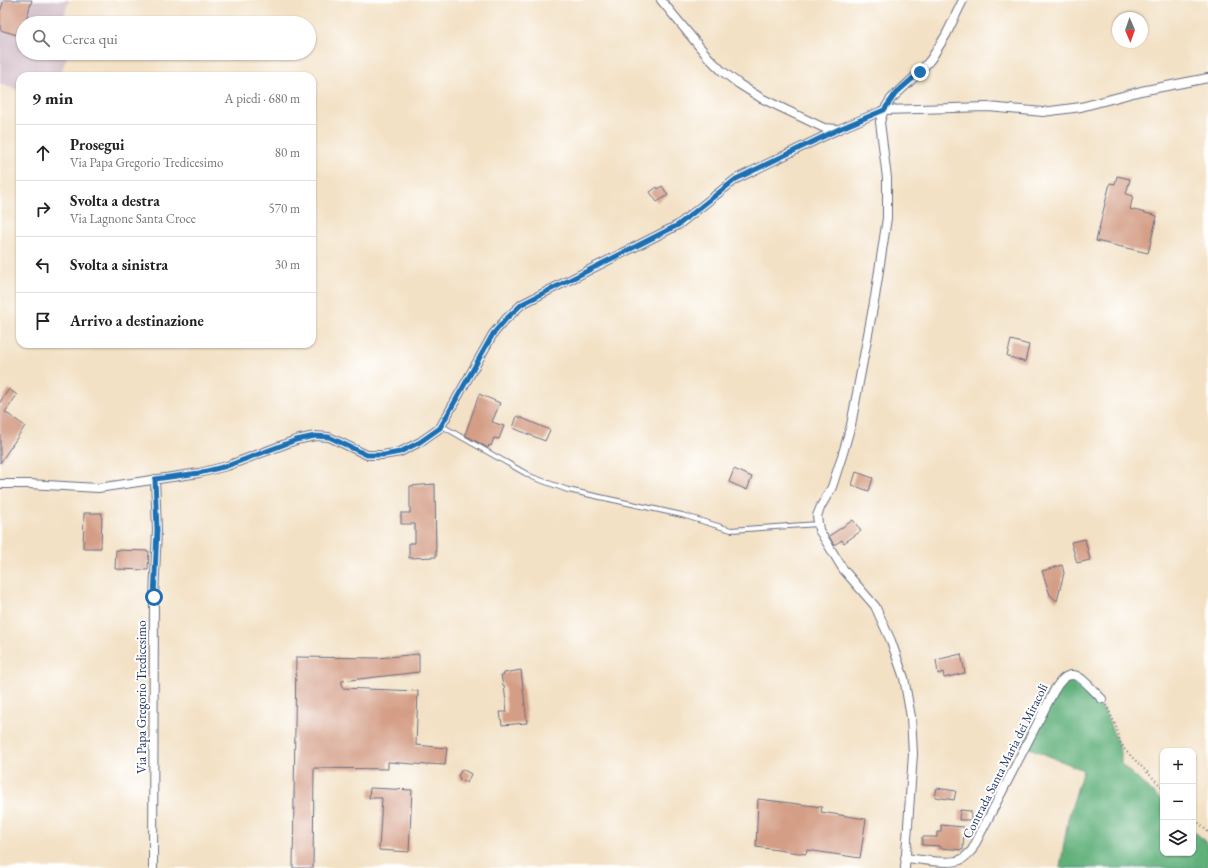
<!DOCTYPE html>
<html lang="it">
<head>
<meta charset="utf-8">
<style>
  :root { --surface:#fff; --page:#f6f6f6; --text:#202124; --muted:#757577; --line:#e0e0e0 }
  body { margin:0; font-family:"EB Garamond",serif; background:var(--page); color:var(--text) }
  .controls { position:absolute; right:12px; bottom:12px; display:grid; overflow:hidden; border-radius:8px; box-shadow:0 1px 3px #0004 }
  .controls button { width:36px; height:36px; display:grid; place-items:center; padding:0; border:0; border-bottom:1px solid var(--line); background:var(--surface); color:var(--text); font:20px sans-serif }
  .compass { position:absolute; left:1112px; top:12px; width:36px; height:36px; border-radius:50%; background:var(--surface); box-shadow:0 1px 3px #0004; rotate:178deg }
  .stop { position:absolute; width:12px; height:12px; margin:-9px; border:3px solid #1f6fb2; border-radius:50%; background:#fff }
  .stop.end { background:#1f6fb2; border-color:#fff; box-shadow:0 1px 4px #0008 }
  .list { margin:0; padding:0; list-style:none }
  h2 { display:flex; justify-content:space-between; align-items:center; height:52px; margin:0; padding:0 16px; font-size:17px }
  h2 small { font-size:13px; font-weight:400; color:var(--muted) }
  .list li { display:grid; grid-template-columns:26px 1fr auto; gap:12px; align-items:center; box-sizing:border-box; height:56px; padding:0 16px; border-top:1px solid var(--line) }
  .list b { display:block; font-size:15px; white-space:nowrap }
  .list p { margin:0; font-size:13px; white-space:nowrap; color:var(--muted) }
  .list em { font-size:13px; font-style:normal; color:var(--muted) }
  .icon { flex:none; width:22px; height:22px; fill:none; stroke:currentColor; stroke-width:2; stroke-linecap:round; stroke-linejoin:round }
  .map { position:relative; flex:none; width:1208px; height:868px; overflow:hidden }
  .search { position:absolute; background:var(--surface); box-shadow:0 1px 3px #0004; left:16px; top:16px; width:300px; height:44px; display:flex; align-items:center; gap:10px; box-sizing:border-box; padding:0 14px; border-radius:22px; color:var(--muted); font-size:15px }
  .panel { position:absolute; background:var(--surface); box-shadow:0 1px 3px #0004; left:16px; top:72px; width:300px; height:276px; border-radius:12px }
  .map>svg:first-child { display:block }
  .industrial { fill:#d2bdc7 }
  .forest { fill:#60b07a; stroke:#3e706c }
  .building { fill:#d49d85 }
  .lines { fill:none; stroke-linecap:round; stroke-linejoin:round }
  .service-casing { stroke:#676d82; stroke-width:6 }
  .minor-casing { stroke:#676d82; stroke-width:10 }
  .path { stroke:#676d82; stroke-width:2; stroke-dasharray:1 3; stroke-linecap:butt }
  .service { stroke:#fff; stroke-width:4 }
  .minor { stroke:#fff; stroke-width:8 }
  .route { stroke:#1f6fb2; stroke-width:5 }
  .labels { text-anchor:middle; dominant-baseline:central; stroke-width:4; stroke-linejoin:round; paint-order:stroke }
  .street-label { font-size:13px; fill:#1b2f5e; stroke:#fff }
</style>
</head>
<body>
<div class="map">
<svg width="1208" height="868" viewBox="0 0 1208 868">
  <rect width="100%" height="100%" fill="#fff"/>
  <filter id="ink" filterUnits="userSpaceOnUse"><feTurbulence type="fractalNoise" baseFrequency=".025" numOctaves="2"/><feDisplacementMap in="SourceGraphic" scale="8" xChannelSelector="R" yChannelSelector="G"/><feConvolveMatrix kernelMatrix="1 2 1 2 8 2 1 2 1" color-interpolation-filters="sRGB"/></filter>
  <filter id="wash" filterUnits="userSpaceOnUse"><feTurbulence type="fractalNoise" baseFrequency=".012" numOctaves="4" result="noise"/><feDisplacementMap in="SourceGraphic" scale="16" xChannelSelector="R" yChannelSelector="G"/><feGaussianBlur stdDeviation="0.9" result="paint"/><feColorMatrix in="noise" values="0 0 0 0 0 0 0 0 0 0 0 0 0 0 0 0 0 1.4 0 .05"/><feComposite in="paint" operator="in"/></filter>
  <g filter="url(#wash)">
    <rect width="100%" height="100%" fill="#f3e1c5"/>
    <polygon class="industrial" points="0,0 69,0 62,23 23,23 23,53 68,53 60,76 20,76 20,91 0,84"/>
    <polygon class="forest" points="1072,682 1104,710 1121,752 1121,764 1163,802 1163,853 1193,853 1193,830 1208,844 1208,868 1060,868 1068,819 1083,770 1022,745 1062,683"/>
    <g id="blocks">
      <g class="building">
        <polygon points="4,0 32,0 25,23 23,23 21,36 0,30 0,12"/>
        <polygon points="1117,176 1130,179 1126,194 1133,196 1130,209 1157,216 1148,253 1096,241 1110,183 1115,184"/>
        <polygon points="662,186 668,195 657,202 650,192 657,187 658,189"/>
        <polygon points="1011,340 1029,345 1025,362 1007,356"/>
        <polygon points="9,389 17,395 5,412 25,426 0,463 0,402"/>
        <polygon points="479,394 500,403 492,422 504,426 499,439 494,438 491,446 489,445 488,448 465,435"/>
        <polygon points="517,416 550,430 545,441 513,428"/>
        <polygon points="734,469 752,477 747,490 729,482"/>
        <polygon points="856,472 873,478 869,491 852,485"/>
        <polygon points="435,484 436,557 409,558 409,543 415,543 415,524 401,524 401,513 410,513 410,486"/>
        <polygon points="84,513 102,513 101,548 83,548"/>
        <polygon points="853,520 861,531 844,543 842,540 834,545 829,536"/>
        <polygon points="1085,539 1090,560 1077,563 1071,542"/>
        <polygon points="116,550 149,551 148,570 115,569"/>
        <polygon points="1062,565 1064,573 1057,601 1050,595 1042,571"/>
        <polygon points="419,654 419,672 342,681 342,688 418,691 416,745 447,748 445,765 427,764 427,765 388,762 388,769 314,768 313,868 293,868 296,657 378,658"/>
        <polygon points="961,654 965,673 944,678 943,672 938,674 936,660"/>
        <polygon points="521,670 527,723 502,725 500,712 507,712 504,685 503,686 501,675 504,675 504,673"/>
        <polygon points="462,769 471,774 467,783 459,779 460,778 458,776"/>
        <polygon points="370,788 412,790 409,852 379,850 382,798 369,798"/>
        <polygon points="937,788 956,791 954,800 935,797"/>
        <polygon points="758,799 822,807 821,812 866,819 860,858 807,850 806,854 756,847"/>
        <polygon points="960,810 971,811 971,820 959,820"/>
        <polygon points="941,825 964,827 963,850 940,848 940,846 922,845 922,837 937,837 937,832 941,832"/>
      </g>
    </g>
  </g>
  <g filter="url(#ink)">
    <use href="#blocks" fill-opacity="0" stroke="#676d82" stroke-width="1"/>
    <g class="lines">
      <g class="service-casing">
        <polyline id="service" points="442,426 532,477 568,490 682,515 731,530 818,524"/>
      </g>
      <g class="minor-casing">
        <g id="minor">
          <polyline points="661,0 708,57 722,71 739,84 761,98 824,128 838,129"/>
          <polyline points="0,484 29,484 98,488 199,473 227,466 296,440 315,436 329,437 367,455 383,455 400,452 420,442 440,428 493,334 506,319 522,304 678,225 736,179 839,129 884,110 988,107 1043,112 1081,107 1141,91 1208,78"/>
          <path d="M905 858C918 859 949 865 960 860 965 858 968 854 972 850L1054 691C1072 659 1084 682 1102 699"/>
          <polyline points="153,868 154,597 157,530 155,479"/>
          <polyline points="905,868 913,754 911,717 904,678 891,641 875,606 843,569 819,530 817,516 821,506 832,487 843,453 851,425 875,297 887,218 887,178 880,122 884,110 891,99 920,72 931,59 946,35 963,0"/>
        </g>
      </g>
      <g class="path">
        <polyline points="1106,705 1116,726 1120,742 1125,750 1163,788"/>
        <polyline points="1193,817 1208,832"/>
      </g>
      <use href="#service" class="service"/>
      <use href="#minor" class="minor"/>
    </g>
  </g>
  <g class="lines" filter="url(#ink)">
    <polyline class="route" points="154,597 157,530 155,479 199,473 227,466 296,440 315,436 329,437 367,455 384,455 400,452 420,442 440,428 493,334 506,319 522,304 678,225 736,179 839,129 884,110 896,93 920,72"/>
  </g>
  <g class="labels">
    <g class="street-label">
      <text transform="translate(141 697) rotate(-90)">Via Papa Gregorio Tredicesimo</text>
      <text transform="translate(1005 761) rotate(-63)">Contrada Santa Maria dei Miracoli</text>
    </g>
  </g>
</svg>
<div class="controls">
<button>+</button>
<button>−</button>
<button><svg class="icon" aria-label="layers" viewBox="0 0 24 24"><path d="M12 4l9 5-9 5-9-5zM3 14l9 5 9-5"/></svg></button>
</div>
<svg class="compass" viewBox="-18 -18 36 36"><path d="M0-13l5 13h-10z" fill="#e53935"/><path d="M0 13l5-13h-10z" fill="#757577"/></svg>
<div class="stop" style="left:154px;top:597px"></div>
<div class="stop end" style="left:920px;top:72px"></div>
<div class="search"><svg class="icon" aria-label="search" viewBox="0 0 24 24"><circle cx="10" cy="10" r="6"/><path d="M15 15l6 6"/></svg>Cerca qui</div>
<section class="panel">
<h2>9 min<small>A piedi · 680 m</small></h2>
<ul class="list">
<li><svg class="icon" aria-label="ahead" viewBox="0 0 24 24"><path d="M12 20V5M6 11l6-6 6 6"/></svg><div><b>Prosegui</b><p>Via Papa Gregorio Tredicesimo</p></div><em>80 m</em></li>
<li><svg class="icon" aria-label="right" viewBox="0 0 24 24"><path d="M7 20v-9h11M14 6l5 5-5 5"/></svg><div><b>Svolta a destra</b><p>Via Lagnone Santa Croce</p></div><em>570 m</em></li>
<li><svg class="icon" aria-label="left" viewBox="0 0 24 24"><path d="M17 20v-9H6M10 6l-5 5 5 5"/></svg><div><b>Svolta a sinistra</b></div><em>30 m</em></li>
<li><svg class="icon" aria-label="arrive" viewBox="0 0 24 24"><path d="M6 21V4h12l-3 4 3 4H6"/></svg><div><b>Arrivo a destinazione</b></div></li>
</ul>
</section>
</div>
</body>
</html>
